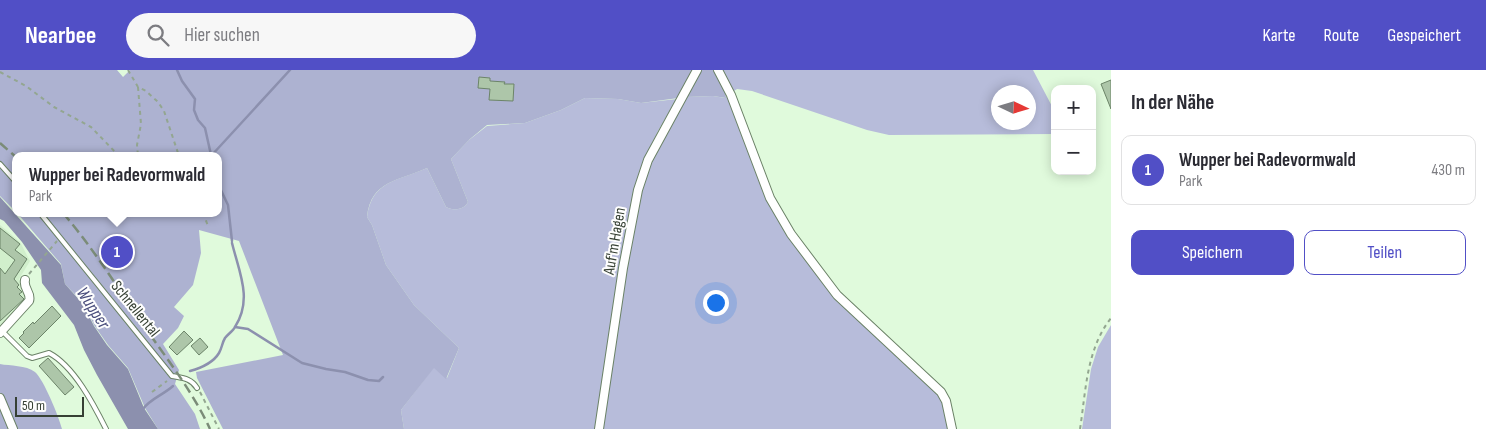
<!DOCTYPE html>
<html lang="de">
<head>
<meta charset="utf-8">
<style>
  :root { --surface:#fff; --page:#f7f7f7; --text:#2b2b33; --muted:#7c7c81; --line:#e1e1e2; --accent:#514fc6 }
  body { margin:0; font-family:"Sofia Sans Condensed",sans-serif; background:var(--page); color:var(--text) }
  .controls { position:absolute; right:15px; top:15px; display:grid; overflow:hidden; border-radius:10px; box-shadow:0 2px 12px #0003 }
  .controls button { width:45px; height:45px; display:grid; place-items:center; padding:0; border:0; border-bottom:1px solid var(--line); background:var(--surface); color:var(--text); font:25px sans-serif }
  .compass { position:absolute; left:991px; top:15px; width:45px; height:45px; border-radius:50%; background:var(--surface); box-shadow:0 2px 12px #0003; rotate:94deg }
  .scale { position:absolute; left:15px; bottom:12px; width:69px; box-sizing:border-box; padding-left:5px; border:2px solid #364034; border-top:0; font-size:14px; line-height:18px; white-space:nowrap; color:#364034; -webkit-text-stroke:4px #fefefe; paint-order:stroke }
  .you { position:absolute; left:715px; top:232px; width:18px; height:18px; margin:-12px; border:4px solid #fff; border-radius:50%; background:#1a73e8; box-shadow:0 0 0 8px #1a73e833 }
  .badge { display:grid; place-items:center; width:32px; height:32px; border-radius:50%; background:var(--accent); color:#fff; font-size:16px; font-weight:700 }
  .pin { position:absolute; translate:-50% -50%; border:2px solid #fff; box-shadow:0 1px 5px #0006 }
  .popup { position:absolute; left:12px; top:82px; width:210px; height:65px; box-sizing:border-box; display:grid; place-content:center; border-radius:10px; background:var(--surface); filter:drop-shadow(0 1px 4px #0005); font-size:16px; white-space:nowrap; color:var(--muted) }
  .popup b { font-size:19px; color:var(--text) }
  .popup::after { content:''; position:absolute; left:50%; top:100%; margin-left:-10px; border:10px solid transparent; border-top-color:var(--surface) }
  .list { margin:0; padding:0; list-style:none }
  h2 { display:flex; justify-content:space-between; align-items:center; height:65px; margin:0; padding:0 20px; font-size:21px }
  h2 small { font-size:16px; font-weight:400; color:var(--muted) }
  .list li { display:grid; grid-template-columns:32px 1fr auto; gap:15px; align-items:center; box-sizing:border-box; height:70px; margin:0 10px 10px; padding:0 10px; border:1px solid var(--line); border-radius:10px }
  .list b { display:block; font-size:19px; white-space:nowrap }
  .list p { margin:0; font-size:16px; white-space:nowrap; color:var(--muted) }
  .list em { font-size:16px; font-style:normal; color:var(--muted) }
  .actions { display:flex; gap:10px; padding:15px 20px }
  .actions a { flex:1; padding:11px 0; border:1px solid var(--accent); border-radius:10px; text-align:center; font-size:18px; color:var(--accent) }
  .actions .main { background:var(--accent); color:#fff }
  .icon { flex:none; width:28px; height:28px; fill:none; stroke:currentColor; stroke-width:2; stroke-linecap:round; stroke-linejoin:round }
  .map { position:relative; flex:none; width:1111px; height:359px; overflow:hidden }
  header { display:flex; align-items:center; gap:30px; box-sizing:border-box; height:70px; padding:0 25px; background:var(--accent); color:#fff }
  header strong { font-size:24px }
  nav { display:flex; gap:28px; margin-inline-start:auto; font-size:18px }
  .search { width:350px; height:45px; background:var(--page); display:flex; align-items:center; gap:12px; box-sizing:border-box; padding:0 18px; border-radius:28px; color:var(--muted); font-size:19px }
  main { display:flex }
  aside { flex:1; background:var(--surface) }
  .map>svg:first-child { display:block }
  .built { fill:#d1efcc }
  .green { fill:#b7bcda; fill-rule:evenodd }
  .forest { fill:#adb2d1 }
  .water { fill:#8c90ae }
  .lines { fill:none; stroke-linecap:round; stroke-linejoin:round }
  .stream { stroke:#8c90ae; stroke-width:2.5 }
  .building { fill:#adc6a9; stroke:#6c8469 }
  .service-casing { stroke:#6b8267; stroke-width:6 }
  .minor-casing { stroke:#6b8267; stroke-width:10 }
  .path { stroke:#93a690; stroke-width:2; stroke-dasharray:4 4; stroke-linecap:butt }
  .service { stroke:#fff; stroke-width:4 }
  .minor { stroke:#fff; stroke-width:8 }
  .rail { stroke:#7b8c78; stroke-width:2.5; stroke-dasharray:10 5; stroke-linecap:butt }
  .labels { text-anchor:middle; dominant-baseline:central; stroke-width:4; stroke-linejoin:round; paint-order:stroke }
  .street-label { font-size:16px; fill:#364034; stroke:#fefefe }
  .water-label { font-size:18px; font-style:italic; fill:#494d7b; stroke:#fefefe }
</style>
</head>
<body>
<header>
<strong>Nearbee</strong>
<div class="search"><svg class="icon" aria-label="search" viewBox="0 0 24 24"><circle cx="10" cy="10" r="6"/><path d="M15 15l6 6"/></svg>Hier suchen</div>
<nav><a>Karte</a><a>Route</a><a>Gespeichert</a></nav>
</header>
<main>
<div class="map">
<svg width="1111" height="359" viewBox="0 0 1111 359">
  <rect width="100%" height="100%" fill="#e0fadc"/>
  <polygon class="built" points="0,155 20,172 30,191 19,209 27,228 0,255"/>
  <g class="green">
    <path d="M718 0H1033L1055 42V64L889 65 867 60 752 21 737 19 731 23ZM998 22H1028V52H998Z"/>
    <polygon points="729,25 754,94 811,194 941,324 950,359 602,359 627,198 641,121 650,92 686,27 713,26 725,28"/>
    <path d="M585 28 618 29 641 33 677 29 658 61 645 88 634 120 620 197 595 359H404L401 340 434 297 447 308 459 278 414 235 386 195 372 155 367 147C372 110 398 111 427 98L446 137C454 141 464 140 468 132L451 89 469 70 487 56 525 53 561 40Z"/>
    <polygon points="1111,255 1111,359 1082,359 1091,299 1098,277"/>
  </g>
  <g class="forest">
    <path d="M0 0H117L123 7 130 0H714L725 19 726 28 713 26 686 27 641 33 618 29 585 28 561 40 525 53 487 55 470 69 451 89 468 132C464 140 454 141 446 137L427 98C399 111 371 110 367 147L372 155 386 195 414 235 459 278 446 309 434 298 401 340 404 359H223L197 308 196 302 283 285 239 171 199 160 201 183 193 215 174 237 184 246 178 258 163 274 179 300 175 314 195 344 200 359H158L145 338 128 298 108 275 94 255 84 234 65 214 61 194 17 143H218V86H16V142L0 126Z"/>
    <path d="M0 294C10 296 26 295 35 302 44 310 59 347 62 359H0Z"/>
  </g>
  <polygon class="water" points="0,127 61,195 65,214 83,234 94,256 107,275 128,299 144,338 158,359 128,359 97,305 84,280 74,255 42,213 41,200 22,172 4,151 0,149"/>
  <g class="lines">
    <g class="stream">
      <polyline points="177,0 182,11 195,29 194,40 198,50 205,58 211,85"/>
      <polyline points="211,86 290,0"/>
      <polyline points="218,114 228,135 232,171"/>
      <polyline points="235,257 248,259 302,293 326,299 345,302 368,310 379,311 383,307"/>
      <path d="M190 301C201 298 213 293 219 283 222 278 222 273 225 268 228 264 233 261 235 257 253 229 239 202 232 173"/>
      <path d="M143 339C150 329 163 325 173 316"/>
    </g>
  </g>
  <g class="building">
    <polygon points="479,7 490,8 490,11 505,12 504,14 514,14 513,31 489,30 490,19 478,18"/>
    <polygon points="1111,10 1111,39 1101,14"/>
    <polygon points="0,158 20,174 15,180 27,189 14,209 19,215 17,217 22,222 19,224 24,229 0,251 0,198 5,204 15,190 0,178"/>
    <polygon points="52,236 61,246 29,278 19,268 24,263 23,262 33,252 34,254"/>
    <polygon points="184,261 193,270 177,285 169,277"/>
    <polygon points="200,268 208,277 199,285 191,276"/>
    <polygon points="48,288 74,317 65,325 39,296"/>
  </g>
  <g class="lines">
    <g class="service-casing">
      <g id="service">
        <polyline points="0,94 16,112"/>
        <path d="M40 143 172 306C182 308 191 308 197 318"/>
        <path d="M2 261 27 286 32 288 49 283C74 296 94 335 106 359"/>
      </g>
    </g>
    <g class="minor-casing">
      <g id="minor">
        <polyline points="718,0 731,25 770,128 791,164 837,225 941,322 946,331 952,359"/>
        <path d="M0 263 29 231C32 223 23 219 25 210"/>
        <polyline points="0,328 13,359"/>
        <polyline points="599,359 623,198 638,120 648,90 697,0"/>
      </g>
    </g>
    <g class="path">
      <polyline points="128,0 138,17 146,21 158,32 164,41 179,86"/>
      <polyline points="0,2 26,16 54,37 91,57 119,86"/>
      <polyline points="138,17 141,54 137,75 138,86"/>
      <polyline points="203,143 208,156"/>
      <polyline points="29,204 57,171"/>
      <polyline points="152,322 167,311"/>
      <polyline points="200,322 219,359"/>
      <path d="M1080 359C1086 321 1086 280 1111 248"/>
    </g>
    <use href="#service" class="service"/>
    <use href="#minor" class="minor"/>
    <g class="rail">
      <polyline points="0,73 16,87"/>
      <path d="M63 143C93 178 118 218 144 256 167 289 193 322 210 359"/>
    </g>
  </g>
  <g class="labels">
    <g class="street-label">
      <text transform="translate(615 171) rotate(-80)">Auf'm Hagen</text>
      <text transform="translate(135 239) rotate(51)">Schnellental</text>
    </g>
    <g class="water-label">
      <text transform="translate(93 238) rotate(57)">Wupper</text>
    </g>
  </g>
</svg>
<div class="controls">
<button>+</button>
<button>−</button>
</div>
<svg class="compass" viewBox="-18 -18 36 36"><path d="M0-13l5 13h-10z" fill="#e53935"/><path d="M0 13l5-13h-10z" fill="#7c7c81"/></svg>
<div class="scale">50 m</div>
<div class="you"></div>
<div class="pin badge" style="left:117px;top:182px">1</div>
<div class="popup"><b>Wupper bei Radevormwald</b>Park</div>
</div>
<aside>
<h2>In der Nähe<small></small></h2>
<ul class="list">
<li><span class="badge">1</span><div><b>Wupper bei Radevormwald</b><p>Park</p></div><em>430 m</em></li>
</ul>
<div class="actions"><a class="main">Speichern</a><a>Teilen</a></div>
</aside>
</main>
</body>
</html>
